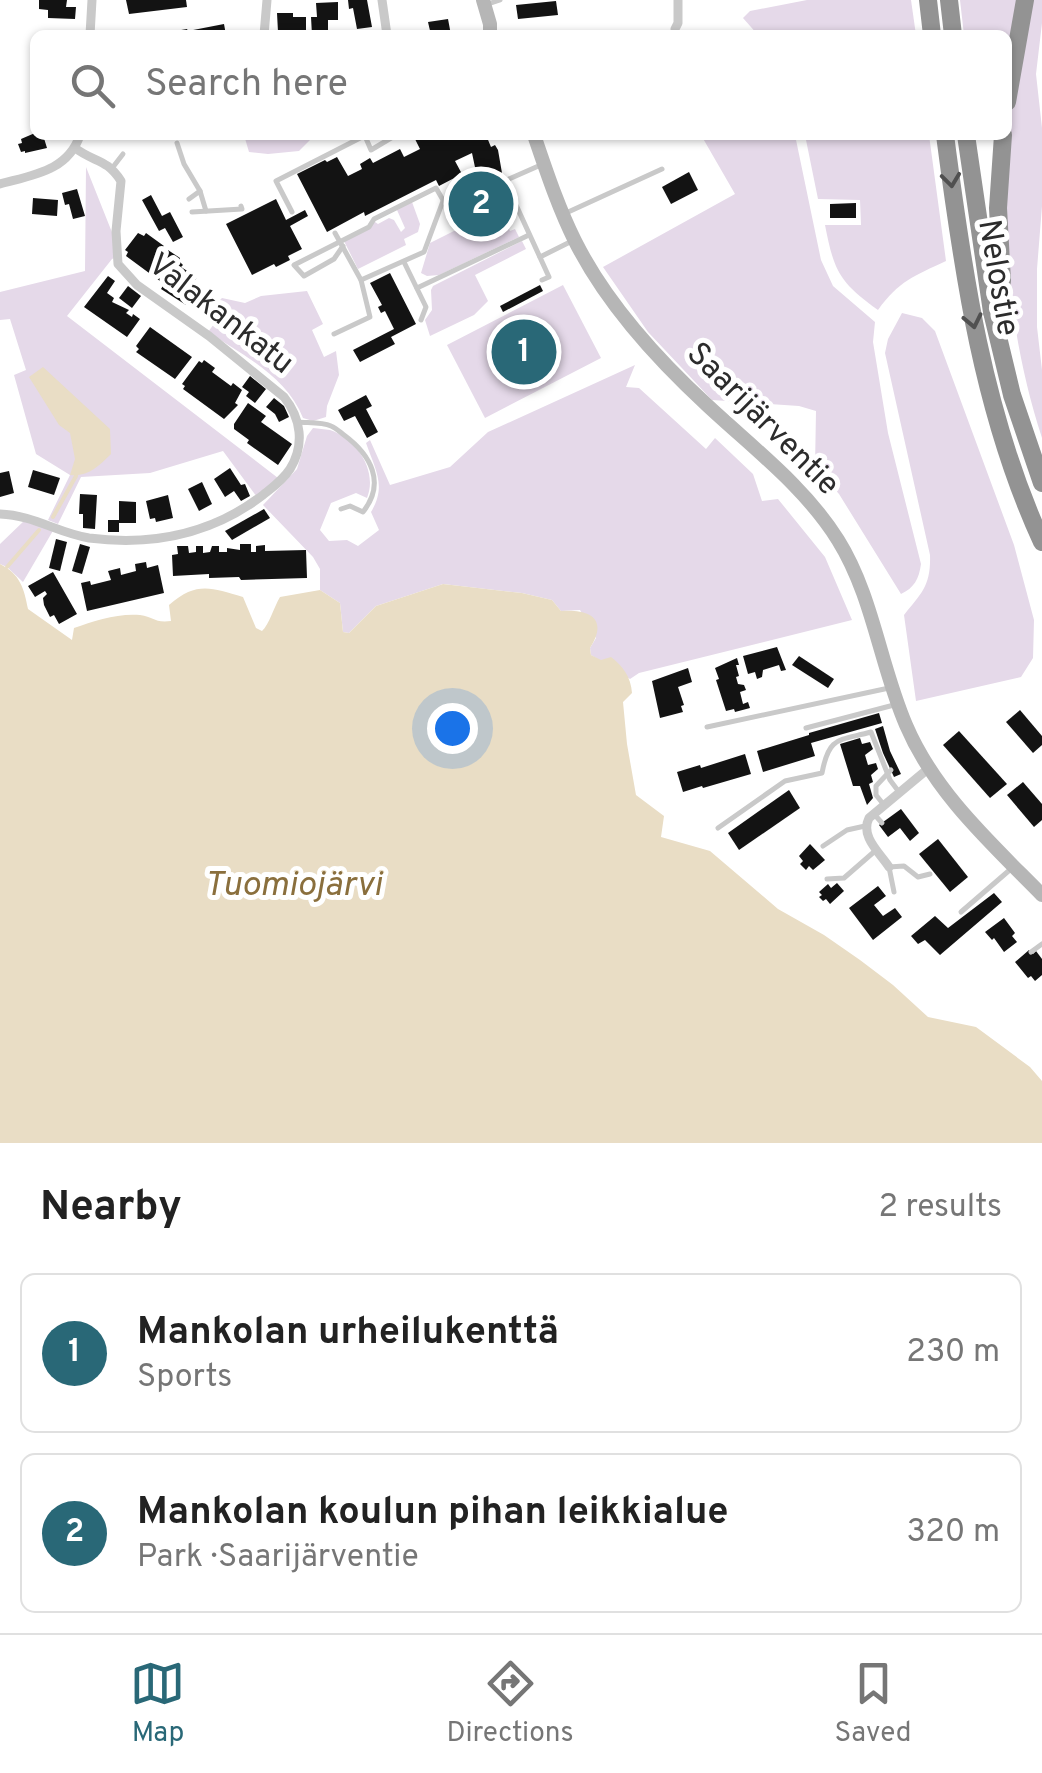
<!DOCTYPE html>
<html lang="en">
<head>
<meta charset="utf-8">
<style>
  :root { --surface:#fff; --page:#f6f6f6; --text:#222; --muted:#767676; --line:#e0e0e0; --accent:#296877 }
  body { margin:0; font-family:Overpass,sans-serif; background:var(--page); color:var(--text) }
  .you { position:absolute; left:452px; top:728px; width:35px; height:35px; margin:-25px; border:8px solid #fff; border-radius:50%; background:#1a73e8; box-shadow:0 0 0 15px #1a73e833 }
  .badge { display:grid; place-items:center; width:65px; height:65px; border-radius:50%; background:var(--accent); color:#fff; font-size:32px; font-weight:700 }
  .pin { position:absolute; translate:-50% -50%; border:5px solid #fff; box-shadow:0 2px 10px #0006 }
  .list { margin:0; padding:0; list-style:none }
  h2 { display:flex; justify-content:space-between; align-items:center; height:130px; margin:0; padding:0 40px; font-size:42px }
  h2 small { font-size:32px; font-weight:400; color:var(--muted) }
  .list li { display:grid; grid-template-columns:65px 1fr auto; gap:30px; align-items:center; box-sizing:border-box; height:160px; margin:0 20px 20px; padding:0 20px; border:2px solid var(--line); border-radius:15px }
  .list b { display:block; font-size:38px; white-space:nowrap }
  .list p { margin:0; font-size:32px; white-space:nowrap; color:var(--muted) }
  .list em { font-size:32px; font-style:normal; color:var(--muted) }
  .icon { flex:none; width:55px; height:55px; fill:none; stroke:currentColor; stroke-width:2; stroke-linecap:round; stroke-linejoin:round }
  .map { position:relative; flex:none; width:1042px; height:1143px; overflow:hidden }
  .search { position:absolute; background:var(--surface); box-shadow:0 2px 8px #0004; left:30px; right:30px; top:30px; height:110px; display:flex; align-items:center; gap:25px; box-sizing:border-box; padding:0 35px; border-radius:15px; color:var(--muted); font-size:38px }
  .sheet { height:490px; background:var(--surface) }
  nav { display:flex; justify-content:space-around; align-items:center; box-sizing:border-box; height:140px; border-top:2px solid var(--line); background:var(--surface); font-size:28px; color:var(--muted) }
  nav a { display:grid; justify-items:center; gap:5px }
  nav .on { color:var(--accent) }
  .map>svg:first-child { display:block }
  .green { fill:#e5d9e9 }
  .water { fill:#e9ddc5 }
  .lines { fill:none; stroke-linecap:round; stroke-linejoin:round }
  .stream { stroke:#e9ddc5; stroke-width:4 }
  .building { fill:#131313 }
  .lane { stroke:#c9c9c9; stroke-width:5 }
  .street { stroke:#c9c9c9; stroke-width:9 }
  .secondary { stroke:#b6b6b6; stroke-width:14 }
  .highway { stroke:#939393; stroke-width:18 }
  .oneway { stroke:#505050 }
  .labels { text-anchor:middle; dominant-baseline:central; stroke-width:10; stroke-linejoin:round; paint-order:stroke }
  .street-label { font-size:32px; fill:#2c2c2c; stroke:#fff }
  .water-label { font-size:35px; font-style:italic; fill:#8a6f3d; stroke:#fff }
</style>
</head>
<body>
<div class="map">
<svg width="1042" height="1143" viewBox="0 0 1042 1143">
  <rect width="100%" height="100%" fill="#fff"/>
  <g class="green">
    <polygon points="807,0 911,0 916,35 758,35 743,18 750,11"/>
    <polygon points="960,0 1020,0 1007,67 1007,35 964,35"/>
    <path d="M1032 0H1042V23L1036 74 1042 128V206L1037 269V327L1042 370V438C1009 336 999 228 1010 121 1014 80 1024 40 1032 0Z"/>
    <polygon points="244,135 315,135 299,151 268,154 249,152"/>
    <path d="M701 135H795L821 260 833 286 875 322 873 342 888 433 921 564C919 579 914 588 901 594L839 494 815 467 816 411 799 406 712 400 648 332 603 267 735 194Z"/>
    <path d="M805 135H929L946 261C914 276 899 281 878 310 839 282 834 271 825 225H861L860 200 818 199Z"/>
    <polygon points="86,167 121,255 112,259 67,316 278,478 257,497 223,451 150,473 81,477 58,524 48,520 70,475 36,454 14,375 26,370 10,319 0,320 0,292 85,271"/>
    <polygon points="483,186 488,186 510,231 515,229 519,237 439,275 427,276 421,273 430,243 456,230 445,208"/>
    <polygon points="412,202 420,224 418,232 404,239 406,245 358,269 344,241 375,222 378,224 389,218 394,220 401,232 405,228 397,210"/>
    <polygon points="522,241 526,249 475,275 488,301 474,315 430,336 425,320 432,310 431,290 433,286"/>
    <polygon points="563,285 601,358 485,418 447,345"/>
    <path d="M307 291 323 324 312 330 324 357 336 351 339 375 327 406 326 417 313 421 303 418C287 377 243 355 208 332L214 324 203 316 222 298 245 303 261 296Z"/>
    <path d="M902 313 922 318 935 331 1014 545 1034 620 1033 658 1021 677 916 701 904 615C922 593 931 585 930 555L885 353 888 339Z"/>
    <path d="M635 365 626 387 639 388 706 449 715 438 753 474 762 501 778 499 825 557 852 620 639 673 630 679 591 655 590 648 596 638 580 610 561 611 552 600 522 593 443 584 376 606 349 633 343 632 340 603 320 590V569L313 557 263 505 297 469 307 436 313 428C319 429 324 429 330 430 357 439 378 471 367 498L356 493 331 503 320 530 329 541 347 540 358 546 379 530 371 512C387 486 375 469 366 443L370 440 390 485 450 467 488 432Z"/>
    <polygon points="25,520 54,529 23,582 7,567 0,564 0,544"/>
  </g>
  <g class="water">
    <path d="M43 367 110 429 111 454C99 466 88 477 70 475L75 459 70 433 59 425 29 377Z"/>
    <path d="M0 564C20 574 24 588 28 609L72 640 74 628C94 621 118 613 140 615 154 617 154 623 171 621L169 605C197 581 211 588 243 597L256 628 262 631C269 625 274 607 280 597L320 590 340 603 343 632 349 633 376 606 443 584 522 593 552 600 561 611C589 609 609 618 590 648L591 655 601 660 611 657C623 666 631 677 632 693L623 702 627 744 636 795 664 816 661 837 710 851 778 909 824 935 860 960 893 985 928 1017 976 1027 1030 1067 1042 1081V1143H0Z"/>
  </g>
  <g class="lines">
    <g class="stream">
      <polyline points="53,517 76,476"/>
      <polyline points="7,567 39,530"/>
    </g>
  </g>
  <g class="building">
    <polygon points="39,0 67,0 66,7 76,7 75,19 48,18 48,10 39,9"/>
    <polygon points="126,0 186,0 187,7 129,14"/>
    <polygon points="348,0 367,0 372,27 357,29 353,8 349,9"/>
    <polygon points="556,1 558,15 518,19 516,5"/>
    <polygon points="338,2 338,20 328,20 328,35 312,35 311,17 317,17 316,3"/>
    <polygon points="277,13 293,13 293,17 306,17 306,32 278,32"/>
    <polygon points="448,19 451,35 431,35 428,22"/>
    <polygon points="224,24 226,35 164,35 164,33 187,29 188,31"/>
    <polygon points="35,133 35,135 43,135 47,148 25,153 25,151 21,152 18,144 22,143 21,139"/>
    <polygon points="413,135 486,135 491,147 495,145 498,150 502,173 476,172 472,153 455,161 462,174 439,186 436,180 365,216 364,212 327,232 297,174 325,160 327,162 337,157 348,176 362,169 360,164 370,158 373,163 400,149 404,157 420,149"/>
    <polygon points="689,172 698,190 671,204 662,187"/>
    <polygon points="77,189 85,216 73,219 69,204 65,205 62,193"/>
    <polygon points="151,195 162,216 170,212 183,237 173,242 165,228 159,231 142,200"/>
    <polygon points="33,198 58,200 57,216 32,214"/>
    <polygon points="276,199 286,220 305,210 308,216 290,226 302,249 288,256 290,260 276,267 274,264 252,275 226,224"/>
    <polygon points="856,203 856,218 830,218 830,204"/>
    <polygon points="138,233 144,236 146,233 164,246 161,249 166,253 168,250 180,258 179,261 183,265 181,267 197,277 194,282 201,285 186,305 161,289 164,284 126,256 128,252 125,250"/>
    <polygon points="390,273 416,324 391,337 395,344 360,362 353,350 394,329 385,311 381,313 378,307 382,305 370,283"/>
    <polygon points="108,276 115,281 107,293 114,298 112,302 129,310 126,313 132,317 133,314 140,319 127,337 84,307"/>
    <polygon points="540,285 543,291 503,312 500,306"/>
    <polygon points="128,286 141,296 132,308 119,298"/>
    <polygon points="150,327 192,357 175,379 136,352 139,349 136,346"/>
    <polygon points="204,360 215,368 212,372 231,386 233,383 242,390 235,403 238,405 224,419 183,389 185,386 182,384 199,361 202,363"/>
    <polygon points="250,376 266,389 255,403 246,396 249,392 242,387"/>
    <polygon points="366,395 372,406 366,409 378,432 367,438 355,416 344,421 338,410"/>
    <polygon points="274,398 284,406 289,417 279,422 275,414 266,407"/>
    <polygon points="248,403 266,416 261,422 292,444 278,465 247,443 249,440 234,429 234,424"/>
    <polygon points="230,468 241,485 245,484 250,496 241,501 234,491 225,497 214,479"/>
    <polygon points="33,470 60,478 54,495 28,487"/>
    <polygon points="9,471 14,493 0,497 0,473"/>
    <polygon points="202,482 212,504 199,511 188,489"/>
    <polygon points="80,494 97,495 95,529 83,528 83,514 79,514"/>
    <polygon points="168,495 173,518 156,522 155,518 150,519 146,501"/>
    <polygon points="119,501 136,502 136,523 119,523 119,532 108,532 108,520 119,520"/>
    <polygon points="264,509 270,518 232,540 225,531"/>
    <polygon points="56,539 67,542 60,571 49,568"/>
    <polygon points="80,544 90,547 82,574 72,571"/>
    <polygon points="240,544 251,544 251,552 256,552 256,546 265,545 265,551 306,550 307,578 241,580 239,577 209,578 209,574 173,576 172,555 178,554 177,546 188,546 189,553 196,552 196,546 203,546 203,553 210,552 212,546 219,546 219,552 227,552 227,548 240,550"/>
    <polygon points="146,562 147,568 158,565 164,593 87,611 81,583 90,581 91,585 111,580 108,571 120,568 121,575 136,571 135,564"/>
    <polygon points="53,572 77,614 59,624 54,615 50,617 44,605 43,598 47,594 45,591 35,597 28,586"/>
    <polygon points="777,647 786,670 781,671 779,665 763,670 762,677 757,679 755,672 748,674 743,656"/>
    <polygon points="799,656 834,679 828,688 792,665"/>
    <polygon points="737,658 739,665 736,665 739,676 736,677 738,684 744,685 746,690 740,692 743,704 748,702 750,708 735,712 734,709 726,711 716,680 719,679 715,668"/>
    <polygon points="688,668 692,682 678,687 684,705 681,706 683,712 660,718 652,681"/>
    <polygon points="1020,710 1042,736 1042,745 1033,753 1006,722"/>
    <polygon points="879,713 882,723 811,743 815,756 763,772 757,751 809,735 809,733"/>
    <polygon points="883,726 890,751 901,774 894,777 883,753 875,729"/>
    <polygon points="959,731 1007,784 990,798 943,745"/>
    <polygon points="860,738 862,744 870,742 873,749 865,755 868,765 876,763 878,769 871,775 873,782 869,784 873,798 867,805 860,786 853,786 840,744"/>
    <polygon points="745,754 751,774 703,788 702,786 683,792 677,772 700,765 701,768"/>
    <polygon points="1023,782 1042,804 1042,820 1034,827 1007,795"/>
    <polygon points="789,790 800,808 739,850 728,833"/>
    <polygon points="901,809 919,833 910,841 900,828 888,837 879,825"/>
    <polygon points="938,839 968,877 950,892 919,854"/>
    <polygon points="810,844 825,860 813,870 809,866 806,870 800,864 803,861 799,856"/>
    <polygon points="837,883 844,891 830,904 826,899 823,901 819,897 822,895 819,892 828,884 831,888"/>
    <polygon points="878,886 886,896 874,905 883,916 895,908 902,917 873,940 849,908"/>
    <polygon points="994,893 1002,902 940,955 925,940 918,944 911,936 935,916 948,928"/>
    <polygon points="1004,918 1015,933 1012,936 1017,942 1004,952 994,938 992,940 985,932"/>
    <polygon points="1029,950 1033,954 1036,951 1042,959 1042,975 1035,981 1031,976 1028,978 1015,962"/>
  </g>
  <g class="lines">
    <g class="lane">
      <polyline points="488,4 500,0"/>
      <polyline points="365,136 371,150 396,135"/>
      <polyline points="177,143 184,164 200,191"/>
      <polyline points="113,167 123,154"/>
      <polyline points="189,199 200,191 206,211"/>
      <polyline points="192,212 242,209 241,206"/>
      <polyline points="292,212 276,181 366,135"/>
      <polyline points="566,213 662,169"/>
      <polyline points="335,233 361,280 424,252 443,201 481,181 506,183"/>
      <polyline points="343,246 334,259 304,276 294,265 369,227 374,219 436,188 443,200"/>
      <polyline points="540,257 572,241"/>
      <polyline points="404,262 426,307 421,320"/>
      <polyline points="542,280 549,277 506,183 509,179 543,164"/>
      <polyline points="417,288 529,235"/>
      <polyline points="334,334 370,317 361,280"/>
      <path d="M298 422C308 423 322 422 331 426 336 428 340 432 344 435 371 455 386 483 363 512L350 506 341 509"/>
      <polyline points="707,727 889,688"/>
      <polyline points="806,728 894,705"/>
      <polyline points="884,805 876,795 876,786 891,770"/>
      <polyline points="874,814 882,823"/>
      <path d="M718 828 785 781 822 773C829 736 838 741 871 732L890 780 899 792"/>
      <polyline points="823,846 847,830 865,826"/>
      <polyline points="827,879 844,878 875,851"/>
      <polyline points="894,892 889,867 904,866 918,877 930,874"/>
      <polyline points="961,912 1012,868"/>
      <polyline points="1031,952 1042,944"/>
    </g>
    <g class="street">
      <polyline points="382,0 387,35"/>
      <polyline points="675,29 678,23 678,0"/>
      <polyline points="90,35 92,0"/>
      <polyline points="264,35 267,0"/>
      <path d="M0 184C33 175 68 171 80 135"/>
      <path d="M0 514C33 515 58 533 89 538 152 546 212 534 263 495 273 487 283 480 290 469 305 445 301 418 284 397L209 336 137 285 118 264 116 231 121 181C106 158 95 163 75 148"/>
      <path d="M889 867C879 852 860 836 869 818L929 768"/>
    </g>
    <g class="secondary">
      <polyline points="483,0 490,24 490,35"/>
      <path d="M534 135C546 170 558 207 575 241 606 303 656 358 707 405 753 448 805 487 838 540 873 596 880 665 906 725 935 793 991 843 1042 895"/>
    </g>
    <g class="highway">
      <polyline points="928,0 932,35"/>
      <polyline points="949,0 953,35"/>
      <polyline points="1007,102 1025,0"/>
      <path d="M945 135C963 273 983 414 1042 542"/>
      <polyline points="966,135 992,312 1012,395 1042,483"/>
      <polyline points="992,312 1002,281 998,208 1003,135"/>
    </g>
  </g>
  <defs><path id="oneway-chevron" d="M-2-3.5L2.5 0L-2 3.5" fill="none" stroke-width="1.6" stroke-linecap="round" stroke-linejoin="round" transform="scale(2.5)"/></defs>
  <g class="oneway">
    <use href="#oneway-chevron" transform="translate(951 180) rotate(83)"/>
    <use href="#oneway-chevron" transform="translate(973 321) rotate(78)"/>
  </g>
  <g class="labels">
    <g class="street-label">
      <text transform="translate(997 278) rotate(80)">Nelostie</text>
      <text transform="translate(220 315) rotate(38)">Valakankatu</text>
      <text transform="translate(762 420) rotate(45)">Saarijärventie</text>
    </g>
    <g class="water-label">
      <text x="293" y="886">Tuomiojärvi</text>
    </g>
  </g>
</svg>
<div class="you"></div>
<div class="pin badge" style="left:524px;top:352px">1</div>
<div class="pin badge" style="left:481px;top:204px">2</div>
<div class="search"><svg class="icon" aria-label="search" viewBox="0 0 24 24"><circle cx="10" cy="10" r="6"/><path d="M15 15l6 6"/></svg>Search here</div>
</div>
<section class="sheet">
<h2>Nearby<small>2 results</small></h2>
<ul class="list">
<li><span class="badge">1</span><div><b>Mankolan urheilukenttä</b><p>Sports</p></div><em>230 m</em></li>
<li><span class="badge">2</span><div><b>Mankolan koulun pihan leikkialue</b><p>Park · Saarijärventie</p></div><em>320 m</em></li>
</ul>
</section>
<nav>
<a class="on"><svg class="icon" aria-label="map" viewBox="0 0 24 24"><path d="M3 6l6-2 6 2 6-2v14l-6 2-6-2-6 2zM9 4v14M15 6v14"/></svg>Map</a>
<a><svg class="icon" aria-label="directions" viewBox="0 0 24 24"><path d="M12 3l9 9-9 9-9-9zM9 14v-3h6M13 9l2 2-2 2"/></svg>Directions</a>
<a><svg class="icon" aria-label="saved" viewBox="0 0 24 24"><path d="M7 4h10v16l-5-4-5 4z"/></svg>Saved</a>
</nav>
</body>
</html>
